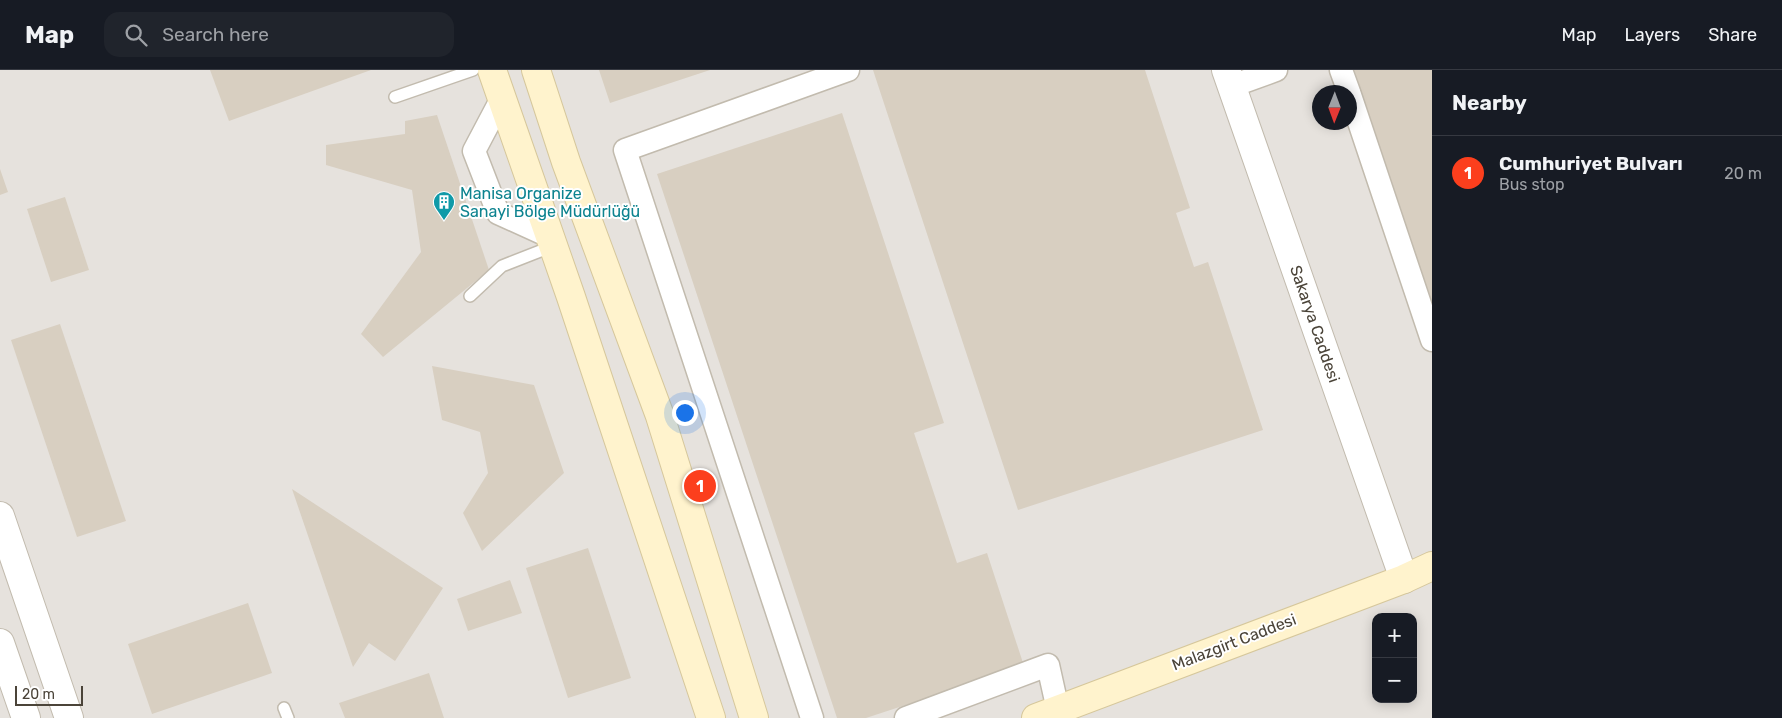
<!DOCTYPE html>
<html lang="en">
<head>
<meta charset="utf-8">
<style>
  :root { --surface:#171b24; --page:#20242c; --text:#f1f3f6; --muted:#9ea1a6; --line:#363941; --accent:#fc3f1d }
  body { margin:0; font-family:Rubik,sans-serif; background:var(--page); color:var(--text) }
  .controls { position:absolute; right:15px; bottom:15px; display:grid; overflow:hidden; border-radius:10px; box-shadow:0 2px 12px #0003 }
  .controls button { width:45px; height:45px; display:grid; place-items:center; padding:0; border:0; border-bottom:1px solid var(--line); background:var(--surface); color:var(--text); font:25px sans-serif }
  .compass { position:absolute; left:1312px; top:15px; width:45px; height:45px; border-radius:50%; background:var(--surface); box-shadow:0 2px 12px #0003; rotate:181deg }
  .scale { position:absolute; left:15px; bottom:12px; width:68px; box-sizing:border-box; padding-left:5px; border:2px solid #4b4439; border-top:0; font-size:14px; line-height:18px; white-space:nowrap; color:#4b4439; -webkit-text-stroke:4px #fff; paint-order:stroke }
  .you { position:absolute; left:684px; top:342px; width:18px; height:18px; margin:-12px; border:4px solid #fff; border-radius:50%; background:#1a73e8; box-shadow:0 0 0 8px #1a73e833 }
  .badge { display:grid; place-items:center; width:32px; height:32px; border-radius:50%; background:var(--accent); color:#fff; font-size:16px; font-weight:700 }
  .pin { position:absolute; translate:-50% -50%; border:2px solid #fff; box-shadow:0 1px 5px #0006 }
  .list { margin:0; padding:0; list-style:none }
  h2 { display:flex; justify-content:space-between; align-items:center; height:65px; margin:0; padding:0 20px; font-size:21px }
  h2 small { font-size:16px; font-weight:400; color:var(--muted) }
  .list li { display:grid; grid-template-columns:32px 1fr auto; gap:15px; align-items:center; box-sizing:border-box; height:75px; padding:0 20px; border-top:1px solid var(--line) }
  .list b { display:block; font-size:19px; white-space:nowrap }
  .list p { margin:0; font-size:16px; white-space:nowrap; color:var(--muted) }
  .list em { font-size:16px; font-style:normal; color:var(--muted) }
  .icon { flex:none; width:28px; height:28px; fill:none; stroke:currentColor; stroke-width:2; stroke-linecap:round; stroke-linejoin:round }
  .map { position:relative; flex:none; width:1432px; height:648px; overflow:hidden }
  header { display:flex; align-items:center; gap:30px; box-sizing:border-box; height:70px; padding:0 25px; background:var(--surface); border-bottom:1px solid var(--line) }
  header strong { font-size:24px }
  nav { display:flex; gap:28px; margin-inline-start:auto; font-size:18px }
  .search { width:350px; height:45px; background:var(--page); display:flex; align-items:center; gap:12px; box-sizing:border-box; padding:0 18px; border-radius:15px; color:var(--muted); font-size:19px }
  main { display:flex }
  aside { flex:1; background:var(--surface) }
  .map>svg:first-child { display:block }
  .industrial { fill:#e6e2dd; fill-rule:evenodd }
  .building { fill:#d8cfc1 }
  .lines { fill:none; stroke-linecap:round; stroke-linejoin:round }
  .service-casing { stroke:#c2bbae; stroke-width:14 }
  .minor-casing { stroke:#c2bbae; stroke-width:25 }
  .tertiary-casing { stroke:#c2bbae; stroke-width:30 }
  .secondary-casing { stroke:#d6c79b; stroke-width:30 }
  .service { stroke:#fff; stroke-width:11 }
  .minor { stroke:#fff; stroke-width:22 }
  .tertiary { stroke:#fff; stroke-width:28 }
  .secondary { stroke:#fff3cd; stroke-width:28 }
  .labels { text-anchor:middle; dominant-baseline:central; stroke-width:4; stroke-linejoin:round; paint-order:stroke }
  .culture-label { font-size:16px; fill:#0d838f; stroke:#fff; text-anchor:start }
  .street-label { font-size:16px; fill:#4b4439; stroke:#fff }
</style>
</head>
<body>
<header>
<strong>Map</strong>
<div class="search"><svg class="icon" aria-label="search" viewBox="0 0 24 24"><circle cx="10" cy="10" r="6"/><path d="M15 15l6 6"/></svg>Search here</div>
<nav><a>Map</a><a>Layers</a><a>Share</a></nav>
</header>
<main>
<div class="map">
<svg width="1432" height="648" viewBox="0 0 1432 648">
  <rect width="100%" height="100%" fill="#f6f3ec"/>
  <path class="industrial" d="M0 0H1432V648H0ZM1320 22H1350V52H1320ZM1376 547H1413V629H1376Z"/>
  <g class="building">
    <polygon points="210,0 371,0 229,51"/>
    <polygon points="599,0 710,0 610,33"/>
    <polygon points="873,0 1145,0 1190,138 1176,143 1194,197 1208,192 1263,360 1018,440"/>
    <polygon points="1354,0 1432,0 1432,234"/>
    <polygon points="842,43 944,353 914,363 957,493 987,483 1024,596 866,648 837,648 657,104"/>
    <polygon points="437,45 489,200 383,287 361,264 421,182 412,120 326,95 326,75 405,64 405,51"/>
    <polygon points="0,99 8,122 0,125"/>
    <polygon points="65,127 89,200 51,212 27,139"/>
    <polygon points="60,254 126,451 77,467 11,270"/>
    <polygon points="432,296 534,315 564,403 482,481 463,443 488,403 480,362 442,350"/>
    <polygon points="292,419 443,518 395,591 369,573 353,597"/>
    <polygon points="588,478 631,608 568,628 526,498"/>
    <polygon points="510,510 522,543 468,561 457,529"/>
    <polygon points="248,533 272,603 152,644 128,574"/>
    <polygon points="429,603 444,648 345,648 339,633"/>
  </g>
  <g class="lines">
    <g class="service-casing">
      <g id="service">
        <polyline points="395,27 473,0"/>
        <polyline points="470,226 502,196 553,176"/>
        <polyline points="284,638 288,648"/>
      </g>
    </g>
    <g class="minor-casing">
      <g id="minor">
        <polyline points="1341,0 1349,22"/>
        <polyline points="1232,16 1276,0"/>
        <polyline points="1350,25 1432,270"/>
        <polyline points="502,28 474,81 498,143 551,167"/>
        <polyline points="812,648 625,80 848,0"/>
        <polyline points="906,648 1048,595 1058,640"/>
      </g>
    </g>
    <g class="tertiary-casing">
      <g id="tertiary">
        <polyline points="1226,0 1404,509"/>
        <polyline points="0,446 69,648"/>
        <polyline points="0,573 26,648"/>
      </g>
    </g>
    <g class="secondary-casing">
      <g id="secondary">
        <polyline points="492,0 571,227 711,648"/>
        <polyline points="536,0 566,92 660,346 754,648"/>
        <polyline points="1036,648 1404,509 1432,496"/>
      </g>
    </g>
    <use href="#service" class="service"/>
    <use href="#minor" class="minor"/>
    <use href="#tertiary" class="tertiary"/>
    <use href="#secondary" class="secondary"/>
  </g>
  <defs>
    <g id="building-pin" transform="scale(1.125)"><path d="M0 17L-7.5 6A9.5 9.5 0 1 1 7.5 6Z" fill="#0f9aa8" stroke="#fff"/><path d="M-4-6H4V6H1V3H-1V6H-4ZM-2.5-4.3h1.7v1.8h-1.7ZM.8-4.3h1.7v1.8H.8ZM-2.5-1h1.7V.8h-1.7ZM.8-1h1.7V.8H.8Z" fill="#fff"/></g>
  </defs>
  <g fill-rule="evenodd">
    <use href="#building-pin" x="444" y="132"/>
  </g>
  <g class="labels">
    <g class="culture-label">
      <text x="460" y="123">Manisa Organize<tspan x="460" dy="18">Sanayi Bölge Müdürlüğü</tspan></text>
    </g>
    <g class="street-label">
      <text transform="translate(1315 254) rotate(71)">Sakarya Caddesi</text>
      <text transform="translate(1234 572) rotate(-21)">Malazgirt Caddesi</text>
    </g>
  </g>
</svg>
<div class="controls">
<button>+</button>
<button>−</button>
</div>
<svg class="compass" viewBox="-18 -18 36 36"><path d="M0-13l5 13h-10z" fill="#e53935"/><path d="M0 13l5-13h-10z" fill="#9ea1a6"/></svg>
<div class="scale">20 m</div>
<div class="you"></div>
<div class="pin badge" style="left:700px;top:416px">1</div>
</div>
<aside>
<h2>Nearby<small></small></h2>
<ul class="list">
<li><span class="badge">1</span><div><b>Cumhuriyet Bulvarı</b><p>Bus stop</p></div><em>20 m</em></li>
</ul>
</aside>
</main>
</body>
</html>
